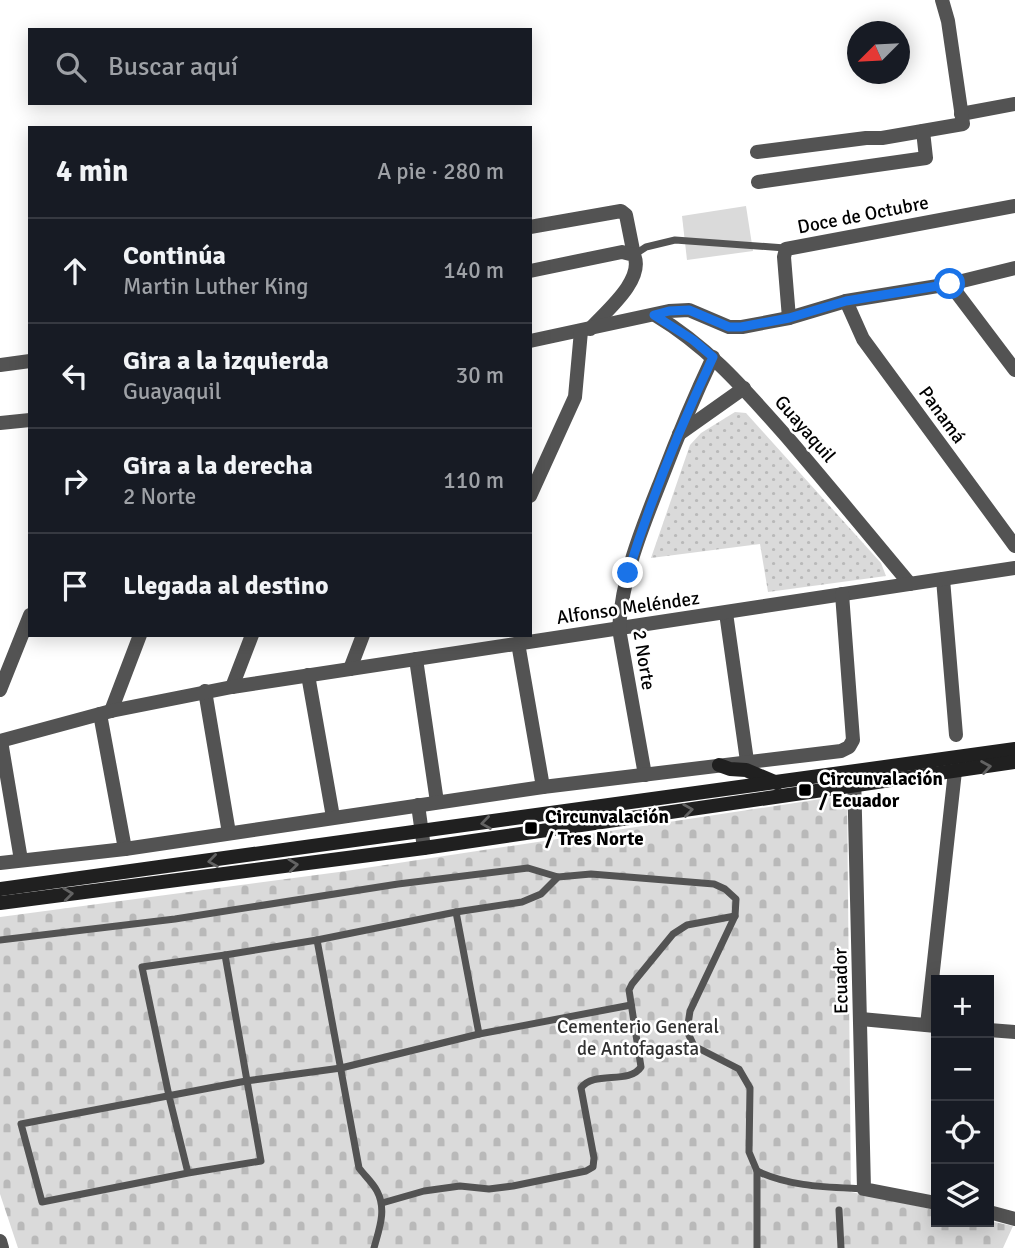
<!DOCTYPE html>
<html lang="es">
<head>
<meta charset="utf-8">
<style>
  :root { --surface:#171b24; --page:#20242c; --text:#f1f3f6; --muted:#9ea1a6; --line:#363941 }
  body { margin:0; font-family:Signika,sans-serif; background:var(--page); color:var(--text) }
  .controls { position:absolute; right:21px; bottom:21px; display:grid; overflow:hidden; border-radius:0px; box-shadow:0 4px 18px #0003 }
  .controls button { width:63px; height:63px; display:grid; place-items:center; padding:0; border:0; border-bottom:2px solid var(--line); background:var(--surface); color:var(--text); font:35px sans-serif }
  .compass { position:absolute; left:847px; top:21px; width:63px; height:63px; border-radius:50%; background:var(--surface); box-shadow:0 4px 18px #0003; rotate:246deg }
  .stop { position:absolute; width:21px; height:21px; margin:-16px; border:5px solid #1a73e8; border-radius:50%; background:#fff }
  .stop.end { background:#1a73e8; border-color:#fff; box-shadow:0 2px 7px #0008 }
  .list { margin:0; padding:0; list-style:none }
  h2 { display:flex; justify-content:space-between; align-items:center; height:91px; margin:0; padding:0 28px; font-size:30px }
  h2 small { font-size:23px; font-weight:400; color:var(--muted) }
  .list li { display:grid; grid-template-columns:46px 1fr auto; gap:21px; align-items:center; box-sizing:border-box; height:105px; padding:0 28px; border-top:2px solid var(--line) }
  .list b { display:block; font-size:26px; white-space:nowrap }
  .list p { margin:0; font-size:23px; white-space:nowrap; color:var(--muted) }
  .list em { font-size:23px; font-style:normal; color:var(--muted) }
  .icon { flex:none; width:38px; height:38px; fill:none; stroke:currentColor; stroke-width:2; stroke-linecap:round; stroke-linejoin:round }
  .map { position:relative; flex:none; width:1015px; height:1248px; overflow:hidden }
  .search { position:absolute; background:var(--surface); box-shadow:0 4px 18px #0003; left:28px; top:28px; width:504px; height:77px; display:flex; align-items:center; gap:18px; box-sizing:border-box; padding:0 24px; border-radius:0px; color:var(--muted); font-size:26px }
  .panel { position:absolute; background:var(--surface); box-shadow:0 4px 18px #0003; left:28px; top:126px; width:504px; height:511px; border-radius:0px }
  .map>svg:first-child { display:block }
  .cemetery { fill:url(#cemetery-stones) }
  .park { fill:url(#park-dots) }
  .pitch { fill:#dadada }
  .lines { fill:none; stroke-linecap:round; stroke-linejoin:round }
  .lane { stroke:#535353; stroke-width:7 }
  .street { stroke:#535353; stroke-width:14 }
  .secondary { stroke:#202020; stroke-width:14 }
  .oneway { stroke:#636363 }
  .route { stroke:#1a73e8; stroke-width:9 }
  .poi-dot { fill:#000; stroke:#fff; stroke-width:2.5 }
  .labels { text-anchor:middle; dominant-baseline:central; stroke-width:5; stroke-linejoin:round; paint-order:stroke }
  .street-label { font-size:19px; fill:#000; stroke:#fff }
  .poi-label { font-size:19px; font-weight:bold; fill:#000; stroke:#fff; text-anchor:start }
  .park-label { font-size:19px; fill:#313131; stroke:#fff }
</style>
</head>
<body>
<div class="map">
<svg width="1015" height="1248" viewBox="0 0 1015 1248">
  <defs>
    <pattern id="cemetery-stones" width="16" height="16" patternUnits="userSpaceOnUse" patternTransform="scale(1.75)"><rect width="16" height="16" fill="#dadada"/><path d="M2 7V4a2 2 0 0 1 4 0v3zM10 15v-3a2 2 0 0 1 4 0v3z" fill="#b9b9b9"/></pattern>
    <pattern id="park-dots" width="8" height="8" patternUnits="userSpaceOnUse" patternTransform="scale(1.75)"><rect width="8" height="8" fill="#dadada"/><path d="M2 2h.1M6 6h.1" fill="none" stroke="#b9b9b9" stroke-width="1.8" stroke-linecap="round"/></pattern>
  </defs>
  <rect width="100%" height="100%" fill="#fff"/>
  <polygon class="cemetery" points="847,795 851,1192 936,1210 936,1222 989,1221 1013,1226 1003,1248 18,1248 0,1194 0,917 339,872"/>
  <polygon class="park" points="735,412 746,413 881,563 886,576 768,592 760,544 651,558 690,445 701,433"/>
  <polygon class="pitch" points="746,206 753,251 687,260 682,216"/>
  <g class="lines">
    <g class="lane">
      <polyline points="634,255 646,247 675,240 785,248"/>
      <polyline points="456,912 479,1034"/>
      <polyline points="0,940 175,919 398,884 528,868 558,877"/>
      <path d="M317 940 456 912 522 902 541 894 558 877 591 874 714 884 725 889 736 899 735 916 690 1011 687 1031 694 1046 739 1069 750 1088 749 1152 757 1171C790 1187 828 1187 864 1189"/>
      <path d="M225 955 317 940 359 1168C365 1176 373 1183 377 1191 387 1210 379 1229 374 1248"/>
      <polyline points="757,1171 757,1248"/>
      <polyline points="188,1173 169,1096 142,967 225,955 261,1161 188,1173 42,1202 21,1124 246,1081 341,1068 479,1034 631,1005"/>
      <path d="M382 1203 424 1191 460 1186 489 1189 513 1186 586 1171 593 1167 594 1158 581 1088C594 1070 629 1085 641 1067L629 990 632 984 673 934 687 925 735 916"/>
      <polyline points="839,1210 841,1248"/>
    </g>
    <g class="street">
      <polyline points="961,114 1015,104"/>
      <polyline points="757,152 866,138 882,138 963,124 948,21 942,0"/>
      <polyline points="758,182 926,158 923,131"/>
      <polyline points="530,227 621,211 626,215 634,255"/>
      <path d="M530 271 622 252 634 255C645 280 605 312 590 329"/>
      <polyline points="950,284 1015,370"/>
      <polyline points="846,301 863,339 1015,546"/>
      <path d="M655 315C710 348 745 390 787 437 829 486 869 535 910 584"/>
      <polyline points="789,318 784,257 786,249 1015,206"/>
      <polyline points="530,341 669,311 689,310 729,327 742,327 789,318 846,301 950,284 1015,268"/>
      <polyline points="0,365 30,361"/>
      <polyline points="0,423 30,420"/>
      <polyline points="679,434 744,388"/>
      <polyline points="530,496 575,397 581,331"/>
      <polyline points="943,579 956,735"/>
      <polyline points="726,613 747,761"/>
      <polyline points="518,643 543,787"/>
      <polyline points="416,659 437,802"/>
      <polyline points="350,669 363,635"/>
      <polyline points="308,675 333,817"/>
      <polyline points="232,687 252,635"/>
      <polyline points="0,690 30,615"/>
      <polyline points="205,691 229,833"/>
      <polyline points="111,711 140,635"/>
      <polyline points="100,714 125,849"/>
      <polyline points="0,741 111,711 232,687 1015,568"/>
      <polyline points="1,741 21,860"/>
      <polyline points="854,774 864,1189 936,1203"/>
      <path d="M645 775 619 629C622 576 642 528 661 480 677 438 694 397 713 357"/>
      <polyline points="418,805 424,848"/>
      <polyline points="0,863 125,849 543,787 841,751 849,747 853,740 842,594"/>
      <polyline points="861,1019 936,1026"/>
      <polyline points="927,1025 955,771"/>
      <polyline points="989,1030 1015,1032"/>
      <polyline points="989,1212 1015,1219"/>
      <polyline points="0,1241 2,1248"/>
    </g>
    <g class="secondary">
      <polyline points="719,765 730,769 746,770 777,783"/>
      <polyline points="0,889 1015,749"/>
      <polyline points="0,903 424,848 1015,762"/>
    </g>
  </g>
  <defs><path id="oneway-chevron" d="M-2-3.5L2.5 0L-2 3.5" fill="none" stroke-width="1.6" stroke-linecap="round" stroke-linejoin="round" transform="scale(1.75)"/></defs>
  <g class="oneway">
    <use href="#oneway-chevron" transform="translate(986 767) rotate(-9)"/>
    <use href="#oneway-chevron" transform="translate(688 810) rotate(-8)"/>
    <use href="#oneway-chevron" transform="translate(486 823) rotate(172)"/>
    <use href="#oneway-chevron" transform="translate(213 861) rotate(172)"/>
    <use href="#oneway-chevron" transform="translate(293 865) rotate(-7)"/>
    <use href="#oneway-chevron" transform="translate(68 894) rotate(-7)"/>
  </g>
  <g class="lines">
    <path class="route" d="M628 573C651 499 680 427 713 357L693 340 654 315 669 311 689 310 729 327H741L789 318 846 301 950 284"/>
  </g>
  <g class="poi-dot">
    <rect x="798" y="783" width="14" height="14" rx="3.5"/>
    <rect x="524" y="821" width="14" height="14" rx="3.5"/>
  </g>
  <g class="labels">
    <g class="street-label">
      <text transform="translate(863 215) rotate(-11)">Doce de Octubre</text>
      <text transform="translate(942 415) rotate(54)">Panamá</text>
      <text transform="translate(805 429) rotate(49)">Guayaquil</text>
      <text transform="translate(628 608) rotate(-8)">Alfonso Meléndez</text>
      <text transform="translate(644 660) rotate(81)">2 Norte</text>
      <text transform="translate(841 981) rotate(-91)">Ecuador</text>
    </g>
    <g class="poi-label">
      <text x="819" y="779">Circunvalación<tspan x="819" dy="22">/ Ecuador</tspan></text>
      <text x="545" y="817">Circunvalación<tspan x="545" dy="22">/ Tres Norte</tspan></text>
    </g>
    <g class="park-label">
      <text x="638" y="1027">Cementerio General<tspan x="638" dy="22">de Antofagasta</tspan></text>
    </g>
  </g>
</svg>
<div class="controls">
<button>+</button>
<button>−</button>
<button><svg class="icon" aria-label="locate" viewBox="0 0 24 24"><circle cx="12" cy="12" r="6"/><path d="M12 2v4M12 18v4M2 12h4M18 12h4"/></svg></button>
<button><svg class="icon" aria-label="layers" viewBox="0 0 24 24"><path d="M12 4l9 5-9 5-9-5zM3 14l9 5 9-5"/></svg></button>
</div>
<svg class="compass" viewBox="-18 -18 36 36"><path d="M0-13l5 13h-10z" fill="#e53935"/><path d="M0 13l5-13h-10z" fill="#9ea1a6"/></svg>
<div class="stop" style="left:950px;top:284px"></div>
<div class="stop end" style="left:628px;top:573px"></div>
<div class="search"><svg class="icon" aria-label="search" viewBox="0 0 24 24"><circle cx="10" cy="10" r="6"/><path d="M15 15l6 6"/></svg>Buscar aquí</div>
<section class="panel">
<h2>4 min<small>A pie · 280 m</small></h2>
<ul class="list">
<li><svg class="icon" aria-label="ahead" viewBox="0 0 24 24"><path d="M12 20V5M6 11l6-6 6 6"/></svg><div><b>Continúa</b><p>Martin Luther King</p></div><em>140 m</em></li>
<li><svg class="icon" aria-label="left" viewBox="0 0 24 24"><path d="M17 20v-9H6M10 6l-5 5 5 5"/></svg><div><b>Gira a la izquierda</b><p>Guayaquil</p></div><em>30 m</em></li>
<li><svg class="icon" aria-label="right" viewBox="0 0 24 24"><path d="M7 20v-9h11M14 6l5 5-5 5"/></svg><div><b>Gira a la derecha</b><p>2 Norte</p></div><em>110 m</em></li>
<li><svg class="icon" aria-label="arrive" viewBox="0 0 24 24"><path d="M6 21V4h12l-3 4 3 4H6"/></svg><div><b>Llegada al destino</b></div></li>
</ul>
</section>
</div>
</body>
</html>
